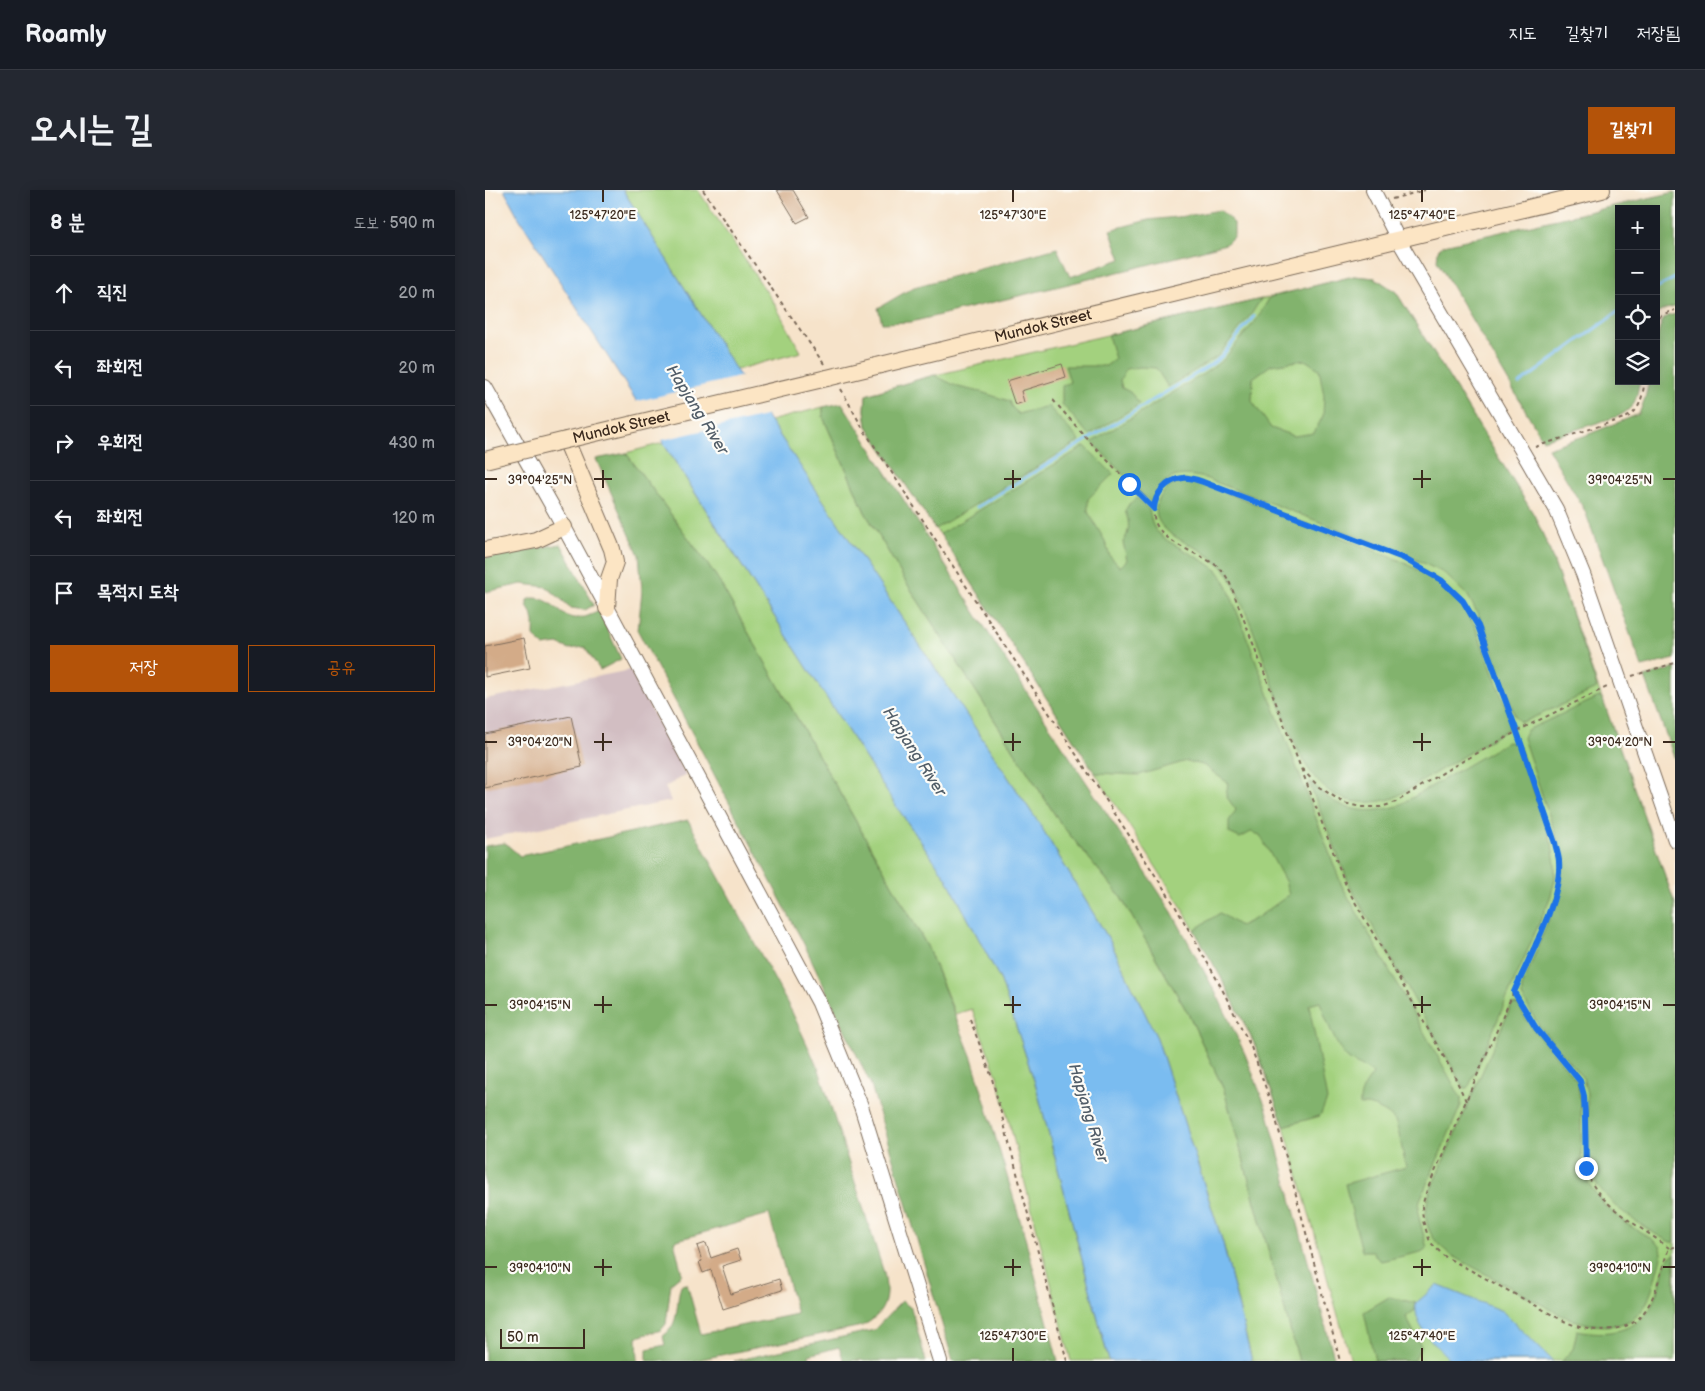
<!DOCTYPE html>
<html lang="ko">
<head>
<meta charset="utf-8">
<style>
  :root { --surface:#171b24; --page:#242831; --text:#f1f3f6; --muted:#9ea1a6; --line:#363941; --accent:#b45309 }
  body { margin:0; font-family:"Balsamiq Sans","Poor Story",sans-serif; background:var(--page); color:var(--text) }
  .controls { position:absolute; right:15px; top:15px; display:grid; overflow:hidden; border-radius:0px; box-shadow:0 2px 12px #0003 }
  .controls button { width:45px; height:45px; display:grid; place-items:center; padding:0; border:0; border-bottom:1px solid var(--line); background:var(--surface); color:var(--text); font:25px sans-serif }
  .scale { position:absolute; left:15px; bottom:12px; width:85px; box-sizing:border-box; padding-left:5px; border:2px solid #3b2a1e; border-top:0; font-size:14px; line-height:18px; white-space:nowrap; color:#3b2a1e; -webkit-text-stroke:4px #fdfcf7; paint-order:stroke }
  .stop { position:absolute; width:15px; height:15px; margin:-11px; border:4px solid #1a73e8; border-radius:50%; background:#fff }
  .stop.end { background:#1a73e8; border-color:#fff; box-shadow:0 1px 5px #0008 }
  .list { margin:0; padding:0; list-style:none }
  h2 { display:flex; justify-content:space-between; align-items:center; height:65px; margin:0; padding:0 20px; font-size:21px }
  h2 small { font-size:16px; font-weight:400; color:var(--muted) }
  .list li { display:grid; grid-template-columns:32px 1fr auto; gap:15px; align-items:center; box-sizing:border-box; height:75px; padding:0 20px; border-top:1px solid var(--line) }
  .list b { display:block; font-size:19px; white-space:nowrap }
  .list em { font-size:16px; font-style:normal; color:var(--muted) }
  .actions { display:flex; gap:10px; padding:15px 20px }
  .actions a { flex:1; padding:11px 0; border:1px solid var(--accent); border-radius:0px; text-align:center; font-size:18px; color:var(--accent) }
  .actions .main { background:var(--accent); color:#fff }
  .icon { flex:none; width:28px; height:28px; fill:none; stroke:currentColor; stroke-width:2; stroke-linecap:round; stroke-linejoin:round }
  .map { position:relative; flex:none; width:1190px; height:1171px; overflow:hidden; border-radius:0px }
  header { display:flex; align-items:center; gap:30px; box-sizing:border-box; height:70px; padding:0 25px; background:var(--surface); border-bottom:1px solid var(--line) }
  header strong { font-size:24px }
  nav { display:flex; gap:28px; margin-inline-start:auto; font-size:18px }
  .intro { display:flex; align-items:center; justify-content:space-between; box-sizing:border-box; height:120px; padding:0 30px }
  h1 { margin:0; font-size:35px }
  .button { padding:12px 22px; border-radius:0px; background:var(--accent); color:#fff; font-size:18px; font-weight:700 }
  main { display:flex; gap:30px; padding:0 30px }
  aside { flex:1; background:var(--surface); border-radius:0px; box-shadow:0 2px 12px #0003 }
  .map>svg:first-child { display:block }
  .industrial { fill:#d2bec2 }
  .green { fill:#a3d17e; stroke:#6f7e4e }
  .forest { fill:#82b36d; stroke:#5e6e46; fill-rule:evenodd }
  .water { fill:#7abcf0; stroke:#5a7387 }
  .pier { fill:#f6e3ca }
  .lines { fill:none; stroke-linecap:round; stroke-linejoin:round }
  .stream { stroke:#7abcf0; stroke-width:3 }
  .building { fill:#d3ab88 }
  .tertiary-casing { stroke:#7c6b5a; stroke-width:16 }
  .secondary-casing { stroke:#7c6b5a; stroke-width:18 }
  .path { stroke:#7c6b5a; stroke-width:2; stroke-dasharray:4 4; stroke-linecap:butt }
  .tertiary { stroke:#fff; stroke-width:14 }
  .secondary { stroke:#fce5c4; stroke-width:16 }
  .secondary-bridge-casing { stroke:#7c6b5a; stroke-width:18; stroke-linecap:butt }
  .secondary-bridge { stroke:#fce5c4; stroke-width:16 }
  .route { stroke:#1a73e8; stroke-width:6 }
  .ticks { fill:none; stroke:#3b2a1e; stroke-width:2 }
  .labels { text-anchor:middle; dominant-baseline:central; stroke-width:4.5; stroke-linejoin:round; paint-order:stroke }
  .street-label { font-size:15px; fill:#3b2a1e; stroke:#fdfcf7 }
  .water-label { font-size:16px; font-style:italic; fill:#515d68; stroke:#fdfcf7 }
  .ticks-label { font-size:12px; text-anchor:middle; fill:#3b2a1e; stroke:#fdfcf7; stroke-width:4.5; stroke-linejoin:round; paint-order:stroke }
</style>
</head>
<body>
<header>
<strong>Roamly</strong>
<nav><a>지도</a><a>길찾기</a><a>저장됨</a></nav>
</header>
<div class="intro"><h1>오시는 길</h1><a class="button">길찾기</a></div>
<main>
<aside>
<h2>8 분<small>도보 · 590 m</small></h2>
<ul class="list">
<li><svg class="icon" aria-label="ahead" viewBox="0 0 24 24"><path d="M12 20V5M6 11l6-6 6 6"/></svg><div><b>직진</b></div><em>20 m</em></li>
<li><svg class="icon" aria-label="left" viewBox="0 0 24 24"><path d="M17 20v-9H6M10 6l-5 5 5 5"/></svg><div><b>좌회전</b></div><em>20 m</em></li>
<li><svg class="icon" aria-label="right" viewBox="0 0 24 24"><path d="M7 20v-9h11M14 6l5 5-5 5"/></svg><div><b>우회전</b></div><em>430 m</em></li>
<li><svg class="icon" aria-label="left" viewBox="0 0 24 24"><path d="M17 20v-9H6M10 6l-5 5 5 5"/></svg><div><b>좌회전</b></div><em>120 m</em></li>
<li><svg class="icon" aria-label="arrive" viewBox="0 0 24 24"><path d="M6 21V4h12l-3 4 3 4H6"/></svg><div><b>목적지 도착</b></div></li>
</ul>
<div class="actions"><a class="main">저장</a><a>공유</a></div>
</aside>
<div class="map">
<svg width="1190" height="1171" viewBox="0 0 1190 1171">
  <rect width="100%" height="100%" fill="#fdfcf7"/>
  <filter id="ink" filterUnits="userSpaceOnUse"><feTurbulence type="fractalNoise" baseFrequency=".02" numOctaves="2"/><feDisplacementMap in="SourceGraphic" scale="10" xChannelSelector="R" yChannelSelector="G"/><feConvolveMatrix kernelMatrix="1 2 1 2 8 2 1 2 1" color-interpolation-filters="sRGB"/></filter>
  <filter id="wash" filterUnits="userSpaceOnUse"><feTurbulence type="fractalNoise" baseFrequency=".0096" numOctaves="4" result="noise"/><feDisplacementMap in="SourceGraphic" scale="20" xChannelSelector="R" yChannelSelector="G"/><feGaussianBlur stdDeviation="1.12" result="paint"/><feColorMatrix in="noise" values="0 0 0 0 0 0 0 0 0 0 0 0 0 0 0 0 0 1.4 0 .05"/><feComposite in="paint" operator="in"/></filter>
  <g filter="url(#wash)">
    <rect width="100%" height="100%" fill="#f6e3ca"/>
    <polygon class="industrial" points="145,480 201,585 180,597 186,611 0,649 0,509"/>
    <g class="green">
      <polygon points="138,0 213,0 289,113 316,162 251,180"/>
      <polygon points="869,86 890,88 911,102 1049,325 1063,356 1190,714 1190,1171 866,1171 799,936 770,855 737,789 693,711 455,344 450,339 382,236 380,220 381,205 438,188 785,107"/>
      <polygon points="338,217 338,227 380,322 421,392 576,634 635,706 704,825 739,900 814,1171 767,1171 738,1053 672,848 625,751 555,635 285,231"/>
      <polygon points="178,253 411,616 462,689 516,791 551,896 624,1171 586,1171 513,889 487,819 470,824 442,756 231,386 141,263"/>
    </g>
    <g class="forest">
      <path d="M1190 2V117L1181 119 1171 124V19H1134V191H1155C1151 209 1151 217 1134 226L1058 250 952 71 953 60 959 55Z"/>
      <polygon points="735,20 749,33 749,46 741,54 658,76 426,132 397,133 393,118 429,97 572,58 585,87 636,69 625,40 663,30 701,26"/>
      <path d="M869 86 890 88 911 102 1049 325 1063 356 1111 494V499L1041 531 1035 532 1030 526 999 435 983 406 959 383 921 365 720 288C691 281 679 286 666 313L607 252 717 185 738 170 772 129 785 107ZM820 170 834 179 839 206 838 226 829 243 809 246 786 238 767 211 768 188 786 175Z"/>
      <polygon points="776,109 767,123 733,166 683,197 671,178 655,177 641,179 635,190 637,198 645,202 655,214 604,245 577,214 577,196 585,192 580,176 621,176 630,169 623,145"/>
      <path d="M1190 124V469L1157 477 1100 321 1063 258 1099 246 1154 224 1160 208 1164 191H1171C1171 177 1170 139 1179 129 1182 126 1186 125 1190 124Z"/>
      <polygon points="449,185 473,197 496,202 524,211 526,216 533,224 563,216 595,251 450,339 382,236 380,220 381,205"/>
      <polygon points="357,213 520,469 687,722 734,809 760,864 782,920 850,1171 814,1171 739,900 704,825 635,706 576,634 421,392 380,322 338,227 338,217"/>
      <path d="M600 256 628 284 603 309V322L620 351 625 366 635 377 642 370 638 352C645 342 645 332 640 321L644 314 652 308 664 320 667 333 671 341 683 351 720 372 733 381 741 393 857 696 976 908V915L935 1010 933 1024 942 1058 936 1062 896 1071 891 1067 888 1061H877L860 994 921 977C919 969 913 936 910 931 904 922 884 913 875 915 874 902 881 894 888 884 882 877 869 875 861 867 851 857 840 826 835 812L824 815 842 910 835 926 799 936 770 855 737 789 709 740 735 723 755 736 773 727 804 705 800 691 775 645 766 642 755 648 744 643V631L751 620 741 606 743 593 718 575 702 571 654 585 610 583 455 344Z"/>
      <polygon points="141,263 231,386 442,756 487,868 538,1040 573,1171 468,1171 386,895 319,754 153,441 157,400 154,365 111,269"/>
      <path d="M700 290 718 293 916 371 954 391 976 413 990 436 1024 525 1025 534 1023 539 909 608C831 630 813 563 792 506 779 470 767 434 751 400 747 391 743 381 735 375 730 370 723 365 717 361 699 351 661 338 674 310 679 298 688 294 700 290Z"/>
      <polygon points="76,354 109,415 100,420 86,418 62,397 37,394 0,402 0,368"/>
      <path d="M47 408C77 407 73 443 114 421L136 469 115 480 100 457 84 459 73 454 58 456 49 446C49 439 50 433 48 427 46 421 41 418 42 410Z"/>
      <polygon points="1190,478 1190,570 1160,487"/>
      <polygon points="1114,507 1116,507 1118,510 1190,714 1190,1052 1185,1052 1172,1045 1149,1030 1129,1015 1109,991 1104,977 1102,903 1098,888 1054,836 1037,806 1037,797 1070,713 1076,691 1077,670 1073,652 1038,548 1042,540"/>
      <path d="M1022 552 1031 553 1034 556 1067 654 1070 674V690L1065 708 985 894 982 898H979L865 696 824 593 826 592C851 620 877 626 913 616Z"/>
      <path d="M203 630 307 822 334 880 399 1083C404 1108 401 1124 377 1136L207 1171H162V1159L180 1155 178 1146C196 1134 190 1113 196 1095L202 1094 216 1144 312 1124 284 1024 189 1051 197 1084 186 1093 181 1134 176 1140 152 1147 153 1171H0V656L20 653 35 666Z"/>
      <path d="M1027 814 1034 815 1039 826 1050 841 1092 891 1096 914V977L1103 993 1120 1016 1140 1033 1167 1049 1176 1057 1177 1064C1172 1079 1169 1098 1162 1112 1146 1146 1103 1137 1076 1125L968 1066C942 1048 936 1031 945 1001Z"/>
      <path d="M1190 1064V1171H1077L1088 1159 1092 1140C1121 1146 1150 1143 1167 1116 1172 1107 1174 1095 1177 1086 1179 1077 1181 1068 1190 1064Z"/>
      <polygon points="904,1107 931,1113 930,1120 921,1127 936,1156 929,1171 890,1171 879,1122"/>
      <polygon points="417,1111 426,1118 441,1171 378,1171 377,1170 359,1171 354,1157 324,1165 325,1171 249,1171 389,1140"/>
    </g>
    <g class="water">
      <polygon points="19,0 138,0 251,180 555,635 625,751 672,848 738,1053 767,1171 624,1171 551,896 516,791 462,689 411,616 34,28"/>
      <path d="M952 1095 1017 1121 1068 1171H966C951 1155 928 1137 931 1113Z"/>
    </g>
    <polygon class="pier" points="258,186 284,225 173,251 149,212"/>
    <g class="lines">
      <g class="stream">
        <polyline points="1171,98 1190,88"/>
        <polyline points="1034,194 1134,121"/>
        <polyline points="492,317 724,176 736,167 769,126"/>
      </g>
    </g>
    <g id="blocks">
      <g class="building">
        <polygon points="292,0 308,0 324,27 312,33"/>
        <polygon points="577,174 581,187 536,201 539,212 530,215 522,191"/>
        <polygon points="39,448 45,478 0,487 0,456"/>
        <polygon points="86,526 97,577 0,598 0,544"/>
        <polygon points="221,1053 226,1068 252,1059 256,1070 237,1076 246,1104 294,1089 297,1100 238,1119 226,1080 218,1083 214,1072 217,1071 212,1056"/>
      </g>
    </g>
  </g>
  <g filter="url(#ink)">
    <use href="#blocks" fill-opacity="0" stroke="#7c6b5a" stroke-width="1"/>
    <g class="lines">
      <g class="tertiary-casing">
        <g id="tertiary">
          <polyline points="888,0 913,49 1071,319 1098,384 1190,650"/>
          <polyline points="0,197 79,337 334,813 376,916 455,1171"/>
        </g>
      </g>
      <g class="secondary-casing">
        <g id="secondary">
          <path id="s1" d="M342 188 1117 0"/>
          <polyline points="81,250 127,359 130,372 124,389 122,418"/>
          <polyline points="0,360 51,350 79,337"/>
        </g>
      </g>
      <g class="path">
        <polyline points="218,0 339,174"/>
        <polyline points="907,9 940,0"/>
        <polyline points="1171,135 1176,125 1190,120"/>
        <polyline points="356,199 377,237 689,714 734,793 766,857 788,918 855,1171"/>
        <polyline points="568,210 605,252 669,319"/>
        <path d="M1050 257 1142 227C1156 220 1157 206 1160 191"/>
        <polyline points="1147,486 1190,473"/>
        <polyline points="817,579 834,597 859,613 876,617 896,617 911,612 967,577 1042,536 1124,496"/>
        <path d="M1030 803C1041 823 1053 842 1068 860 1077 870 1090 879 1095 891 1103 911 1100 935 1100 955 1100 965 1099 976 1103 985 1116 1018 1157 1037 1184 1058"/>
        <polyline points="485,829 506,885 582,1171"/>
        <path d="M981 911 967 881 862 698 744 391C741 386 737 380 732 376 714 363 688 357 674 339 660 320 675 288 699 288 705 287 712 290 718 292L918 368 956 390 978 411 993 436 1033 542 1070 653 1075 671 1073 690 1068 712 942 1000 937 1016 938 1031 945 1052 959 1066C989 1082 1018 1098 1048 1114 1065 1123 1084 1136 1103 1139 1119 1141 1142 1140 1154 1128 1172 1110 1175 1081 1184 1058L1190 1057"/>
      </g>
      <use href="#tertiary" class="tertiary"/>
      <use href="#secondary" class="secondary"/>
      <g class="secondary-bridge-casing">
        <g id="secondary-bridge">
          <path id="s2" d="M0 270 81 250 342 188"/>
        </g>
      </g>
      <use href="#secondary-bridge" class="secondary-bridge"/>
    </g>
  </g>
  <g class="lines" filter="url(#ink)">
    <path class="route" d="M644 294 669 319C670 303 682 290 698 288 704 287 712 290 718 292L918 368 956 390 978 411 993 436 1032 542 1070 653C1071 659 1074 666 1074 672 1077 708 1044 768 1029 802L1051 838 1095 891 1099 906 1100 928 1101 978"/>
  </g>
  <path class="ticks" d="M118 0V12M528 0V12M937 0V12M118 280V298M528 280V298M937 280V298M0 289H12M109 289H127M519 289H536M928 289H946M1178 289H1190M118 543V561M528 543V561M937 543V561M0 552H12M109 552H127M519 552H536M928 552H946M1178 552H1190M118 806V823M528 806V823M937 806V823M0 815H12M109 815H127M519 815H536M928 815H946M1178 815H1190M118 1069V1086M528 1069V1086M937 1069V1086M0 1077H12M109 1077H127M519 1077H536M928 1077H946M1178 1077H1190M528 1158V1171M937 1158V1171"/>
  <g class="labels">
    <g class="street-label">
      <text stroke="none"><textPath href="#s1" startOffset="222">Mundok Street</textPath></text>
      <text stroke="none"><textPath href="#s2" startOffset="140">Mundok Street</textPath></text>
    </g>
    <g class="water-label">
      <text transform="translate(212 220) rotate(58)">Hapjang River</text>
      <text transform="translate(429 562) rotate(57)">Hapjang River</text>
      <text transform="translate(603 923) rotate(73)">Hapjang River</text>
    </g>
  </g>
  <g class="ticks-label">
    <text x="118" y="29">125°47'20"E</text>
    <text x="528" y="29">125°47'30"E</text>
    <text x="937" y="29">125°47'40"E</text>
    <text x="55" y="294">39°04'25"N</text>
    <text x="1135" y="294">39°04'25"N</text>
    <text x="55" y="556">39°04'20"N</text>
    <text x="1135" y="556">39°04'20"N</text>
    <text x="55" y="819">39°04'15"N</text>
    <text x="1135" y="819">39°04'15"N</text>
    <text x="55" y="1082">39°04'10"N</text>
    <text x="1135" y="1082">39°04'10"N</text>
    <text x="528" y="1150">125°47'30"E</text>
    <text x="937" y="1150">125°47'40"E</text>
  </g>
</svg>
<div class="controls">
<button>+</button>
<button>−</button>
<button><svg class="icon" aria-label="locate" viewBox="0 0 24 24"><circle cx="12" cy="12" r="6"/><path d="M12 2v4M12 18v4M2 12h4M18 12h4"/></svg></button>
<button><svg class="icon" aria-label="layers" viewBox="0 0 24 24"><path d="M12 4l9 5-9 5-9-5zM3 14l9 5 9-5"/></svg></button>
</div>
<div class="scale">50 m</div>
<div class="stop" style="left:644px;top:294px"></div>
<div class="stop end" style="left:1101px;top:978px"></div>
</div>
</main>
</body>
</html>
